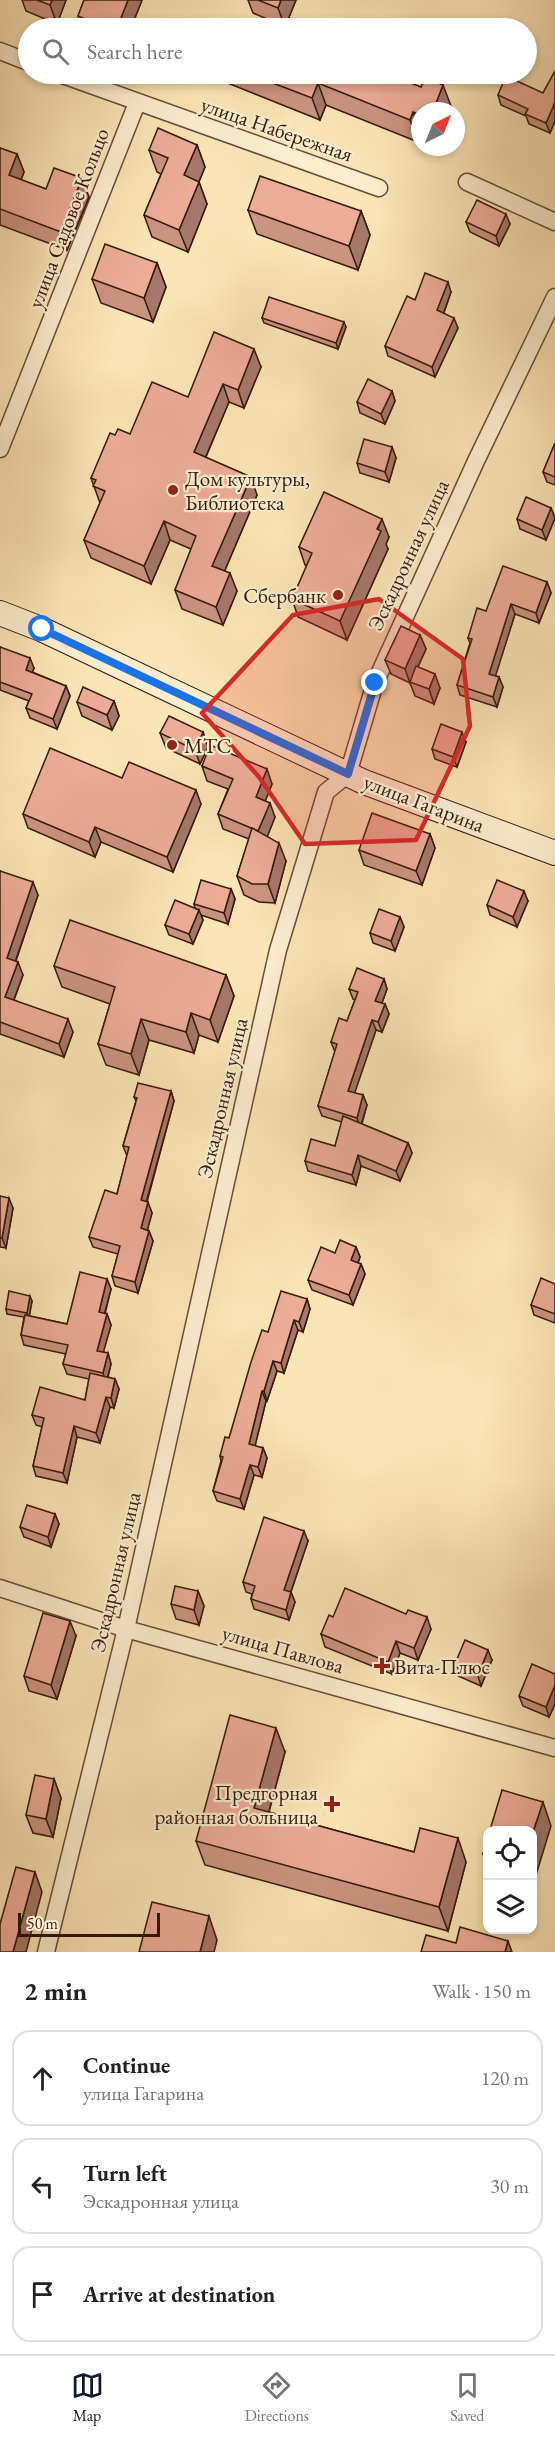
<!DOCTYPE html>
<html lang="en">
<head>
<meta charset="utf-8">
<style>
  :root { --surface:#fff; --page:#f2f2f2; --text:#202124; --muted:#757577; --line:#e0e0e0; --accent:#111827 }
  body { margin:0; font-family:"EB Garamond",serif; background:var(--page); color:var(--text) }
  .controls { position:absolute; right:18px; bottom:18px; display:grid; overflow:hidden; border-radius:12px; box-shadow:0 3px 9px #0003 }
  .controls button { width:54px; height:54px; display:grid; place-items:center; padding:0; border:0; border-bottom:2px solid var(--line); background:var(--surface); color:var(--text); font:30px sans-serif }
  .compass { position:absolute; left:411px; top:102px; width:54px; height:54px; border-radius:50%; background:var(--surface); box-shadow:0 3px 9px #0003; rotate:43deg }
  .scale { position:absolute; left:18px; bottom:15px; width:142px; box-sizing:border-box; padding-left:6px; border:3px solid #381908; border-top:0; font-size:16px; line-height:21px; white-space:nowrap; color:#381908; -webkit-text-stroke:4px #fcedcf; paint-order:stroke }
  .stop { position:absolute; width:18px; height:18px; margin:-14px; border:4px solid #1a73e8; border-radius:50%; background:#fff }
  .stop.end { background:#1a73e8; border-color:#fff; box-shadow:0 2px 6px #0008 }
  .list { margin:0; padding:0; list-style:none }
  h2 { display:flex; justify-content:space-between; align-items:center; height:78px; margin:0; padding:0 24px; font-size:26px }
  h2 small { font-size:20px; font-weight:400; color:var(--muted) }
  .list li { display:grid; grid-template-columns:39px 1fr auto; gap:18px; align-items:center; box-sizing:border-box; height:96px; margin:0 12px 12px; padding:0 12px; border:2px solid var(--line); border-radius:18px }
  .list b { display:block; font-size:22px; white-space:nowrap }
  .list p { margin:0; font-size:20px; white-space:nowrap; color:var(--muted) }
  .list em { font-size:20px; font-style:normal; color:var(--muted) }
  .icon { flex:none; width:33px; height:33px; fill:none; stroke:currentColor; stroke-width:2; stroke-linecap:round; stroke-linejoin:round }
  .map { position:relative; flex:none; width:555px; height:1952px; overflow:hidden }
  .search { position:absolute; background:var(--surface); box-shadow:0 3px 9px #0003; left:18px; right:18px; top:18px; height:66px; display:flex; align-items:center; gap:15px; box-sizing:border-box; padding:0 21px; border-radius:33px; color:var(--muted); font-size:22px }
  .sheet { height:402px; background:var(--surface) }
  nav { display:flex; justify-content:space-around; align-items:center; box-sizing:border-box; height:84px; border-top:2px solid var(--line); background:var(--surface); font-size:16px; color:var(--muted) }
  nav a { display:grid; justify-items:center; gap:3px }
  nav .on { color:var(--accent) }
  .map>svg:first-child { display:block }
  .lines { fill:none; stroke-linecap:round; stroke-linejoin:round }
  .street-casing { stroke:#694c33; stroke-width:19 }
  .secondary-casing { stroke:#381908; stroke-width:26 }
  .street { stroke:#fcedcf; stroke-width:16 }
  .secondary { stroke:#fcedcf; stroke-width:24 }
  .wall { fill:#cb9481; stroke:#381908; stroke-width:1.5 }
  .shaded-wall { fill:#a57869; stroke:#381908; stroke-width:1.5 }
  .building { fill:#ecac96; stroke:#381908; stroke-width:1.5 }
  .route { stroke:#1a73e8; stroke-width:8 }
  .marked { fill:#d62828; fill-opacity:0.2; stroke:#d62828; stroke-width:4.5; stroke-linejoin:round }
  .poi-dot { fill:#8f2418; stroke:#fcedcf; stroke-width:2 }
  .labels { text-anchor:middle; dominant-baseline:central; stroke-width:4.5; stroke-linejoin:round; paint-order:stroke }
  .street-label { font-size:21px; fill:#381908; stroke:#fcedcf }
  .poi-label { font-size:21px; fill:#381908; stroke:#fcedcf; text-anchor:start }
</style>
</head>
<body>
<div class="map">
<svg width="555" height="1952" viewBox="0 0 555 1952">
  <rect width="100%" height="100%" fill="#fbe4b5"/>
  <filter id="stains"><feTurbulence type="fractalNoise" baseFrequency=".00333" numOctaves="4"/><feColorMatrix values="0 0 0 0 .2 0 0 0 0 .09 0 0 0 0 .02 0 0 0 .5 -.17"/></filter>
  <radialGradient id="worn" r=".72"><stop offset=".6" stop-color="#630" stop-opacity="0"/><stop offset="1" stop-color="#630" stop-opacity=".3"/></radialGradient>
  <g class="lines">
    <g class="street-casing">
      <g id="street">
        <polyline points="0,51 28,62"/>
        <polyline points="60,74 379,188"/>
        <polyline points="467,182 555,222"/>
        <polyline points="0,449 137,103"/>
        <polyline points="0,1588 126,1629 555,1748"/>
        <polyline points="46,1952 126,1629 278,950 326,792 348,774 375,683 476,461 555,297"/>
      </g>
    </g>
    <g class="secondary-casing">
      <polyline id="secondary" points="0,613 41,629 364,782 555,853"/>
    </g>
    <use href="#street" class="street"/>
    <use href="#secondary" class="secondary"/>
  </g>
  <g class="wall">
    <polygon points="22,0 66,0 57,24 26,11"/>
    <polygon points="84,0 142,0 131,28 82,28 78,16"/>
    <polygon points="248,0 296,0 285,27 253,13"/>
    <polygon points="555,71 555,121 550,133 529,124 526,116 501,105 498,95 543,93"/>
    <polygon points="221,74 390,74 451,106 420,111 420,136 418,142 326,105 320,120 225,82"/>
    <polygon points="197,145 205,167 199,182 207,204 188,252 152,237 144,215 161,174 157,172 149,150"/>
    <polygon points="0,148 17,154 24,172 21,180 46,189 89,197 67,250 0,225"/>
    <polygon points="248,210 361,211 370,235 358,270 257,234"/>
    <polygon points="466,222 510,224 499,246 470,232"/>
    <polygon points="157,263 166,287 153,322 101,303 92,279"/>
    <polygon points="451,292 444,313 458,328 435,377 388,356 385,346 415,300"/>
    <polygon points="262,318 346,327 338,349 264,323"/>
    <polygon points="261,367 244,408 229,402 206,457 257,495 225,570 237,591 223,625 182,609 175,590 191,549 170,540 151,584 91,558 84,540 100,503 91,478 115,435 130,434 188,397"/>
    <polygon points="392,391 395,401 385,424 360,413 357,402"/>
    <polygon points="555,443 555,485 547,482 543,472"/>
    <polygon points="392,447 396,458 389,482 360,473 357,463"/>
    <polygon points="551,508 555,518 546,540 520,529 517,519"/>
    <polygon points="389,537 386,544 388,549 347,640 298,617 292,599 307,566 305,565 299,547"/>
    <polygon points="547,582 551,593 539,623 515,614 495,676 499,677 503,687 497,707 460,695 457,685 470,643 468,638 486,611"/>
    <polygon points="420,635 426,649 418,667 440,688 434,704 415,696 410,683 391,674 385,660"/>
    <polygon points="0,647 34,668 32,672 66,686 70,696 57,729 30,718 26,708 29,701 0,690"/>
    <polygon points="114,701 119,716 112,730 82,716 77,702"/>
    <polygon points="203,732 208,747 200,764 166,748 160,733"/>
    <polygon points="466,742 457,767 435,759 432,749"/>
    <polygon points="202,766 272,784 265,801 275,817 267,836 286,861 275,903 259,902 244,895 237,876 249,839 223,829 218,814 228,789 207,781"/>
    <polygon points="122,778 201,804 173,872 101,842 95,857 28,828 23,814"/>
    <polygon points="430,834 435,848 422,885 364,865 359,850"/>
    <polygon points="0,871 38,895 16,961 23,975 14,1000 73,1032 64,1057 0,1034"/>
    <polygon points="231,889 235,899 228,924 201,915 203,920 193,944 169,935 165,925 195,908 194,904"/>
    <polygon points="528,901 517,927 490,915 487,905"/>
    <polygon points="400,917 404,927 395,951 373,943 370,933"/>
    <polygon points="54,966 226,975 234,996 218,1042 199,1035 194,1053 149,1040 139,1075 106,1065 98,1044 110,1004 62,987"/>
    <polygon points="384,979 387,989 382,1003 385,1004 389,1014 382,1032 376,1030 354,1093 363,1095 367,1105 362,1124 408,1143 412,1153 400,1181 361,1166 356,1185 308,1171 305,1161 335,1146 342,1122 322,1116 318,1106 335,1052 331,1042 347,1021 355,1000 353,999 349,989"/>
    <polygon points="171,1091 174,1101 147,1202 152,1213 147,1230 149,1231 153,1241 138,1293 115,1286 112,1276 118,1254 93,1247 89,1237 117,1194 127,1156 123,1146 136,1101 134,1097"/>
    <polygon points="0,1196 13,1208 6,1248 0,1247"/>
    <polygon points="356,1247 360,1257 358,1263 361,1264 365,1274 353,1305 312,1290 308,1280 335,1253"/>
    <polygon points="107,1279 111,1289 105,1314 107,1314 111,1325 103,1352 108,1353 111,1364 108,1377 115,1379 119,1389 114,1408 110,1407 100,1443 77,1437 67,1483 36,1476 33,1466 42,1427 36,1425 32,1415 85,1400 89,1379 67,1374 63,1364 66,1354 24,1345 21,1335 24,1317 7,1314 6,1309 32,1301 29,1316 67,1324"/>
    <polygon points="555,1284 555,1323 534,1315 531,1305"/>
    <polygon points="307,1299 310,1309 303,1332 298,1330 284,1373 277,1371 267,1401 266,1401 255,1446 263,1448 267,1458 262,1477 254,1475 244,1509 217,1501 213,1491 221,1461 220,1456 229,1438 268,1332"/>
    <polygon points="55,1514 59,1524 51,1547 24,1537 20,1527"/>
    <polygon points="308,1541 291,1592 295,1602 289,1620 254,1609 251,1599 252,1594 246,1592 243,1582"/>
    <polygon points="198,1591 204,1606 199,1625 176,1619 171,1604"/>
    <polygon points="333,1617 431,1629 418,1660 400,1653 392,1674 325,1647 321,1634"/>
    <polygon points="76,1636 57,1699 29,1691 24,1676"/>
    <polygon points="492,1660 481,1686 458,1676 454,1666"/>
    <polygon points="555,1674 555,1704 549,1717 523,1706 519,1696"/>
    <polygon points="285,1752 269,1812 414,1852 466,1862 448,1931 205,1865 196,1841"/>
    <polygon points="54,1779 61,1798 53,1837 33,1833 26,1815"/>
    <polygon points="488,1838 488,1867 483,1854"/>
  </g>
  <g class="shaded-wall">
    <polygon points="52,0 66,0 57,24 50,5"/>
    <polygon points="128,0 142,0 131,28 117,28"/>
    <polygon points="281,0 296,0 285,27 278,8"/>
    <polygon points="318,83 326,105 320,120 312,98"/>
    <polygon points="443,85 451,106 449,111 433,111"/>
    <polygon points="555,102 555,121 550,133 546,123"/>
    <polygon points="413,112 420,131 420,136 418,142 410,120"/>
    <polygon points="197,145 205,167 192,198 184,175"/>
    <polygon points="17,154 24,172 16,193 9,175"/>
    <polygon points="82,178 89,197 67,250 61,232"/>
    <polygon points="199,182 207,204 188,252 179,230"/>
    <polygon points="361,211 370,235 358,270 349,246"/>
    <polygon points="506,214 510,224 499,246 496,236"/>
    <polygon points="157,263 166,287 153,322 144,298"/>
    <polygon points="448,282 451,292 441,320 437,310"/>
    <polygon points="454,318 458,328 435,377 432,367"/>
    <polygon points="344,322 346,327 338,349 336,343"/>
    <polygon points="254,349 261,367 244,408 238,390"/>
    <polygon points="223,384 229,402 200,470 194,452"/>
    <polygon points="392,391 395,401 385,424 381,414"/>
    <polygon points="392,447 396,458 389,482 385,472"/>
    <polygon points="251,477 257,495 219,584 212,566"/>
    <polygon points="551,508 555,518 546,540 542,530"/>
    <polygon points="382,519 389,537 386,544 388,549 347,640 340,621"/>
    <polygon points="164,521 170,540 151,584 144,566"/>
    <polygon points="230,573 237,591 223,625 216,607"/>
    <polygon points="547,582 551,593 539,623 536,613"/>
    <polygon points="511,604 515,614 493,684 489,674"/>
    <polygon points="420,635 426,649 410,683 405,669"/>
    <polygon points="30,658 34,668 30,680 26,670"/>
    <polygon points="435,674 440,688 434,704 429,689"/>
    <polygon points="499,677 503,687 497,707 493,697"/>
    <polygon points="66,686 70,696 57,729 53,719"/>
    <polygon points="114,701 119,716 112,730 107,715"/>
    <polygon points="203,732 208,747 200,764 195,750"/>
    <polygon points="462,732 466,742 457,767 453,757"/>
    <polygon points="267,769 272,784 261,812 256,797"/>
    <polygon points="196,790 201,804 173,872 167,857"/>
    <polygon points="270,803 275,817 264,845 258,831"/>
    <polygon points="95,827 101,842 95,857 89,842"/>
    <polygon points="430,834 435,848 422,885 416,871"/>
    <polygon points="279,843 286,861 275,903 268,884"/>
    <polygon points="33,882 38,895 12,971 7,958"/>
    <polygon points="231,889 235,899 228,924 224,913"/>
    <polygon points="524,891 528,901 517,927 513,917"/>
    <polygon points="199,910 203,920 193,944 189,934"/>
    <polygon points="400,917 404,927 395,951 391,941"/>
    <polygon points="18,962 23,975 10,1010 5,997"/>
    <polygon points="226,975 234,996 218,1042 210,1020"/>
    <polygon points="384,979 387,989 379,1011 375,1001"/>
    <polygon points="385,1004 389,1014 382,1032 378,1022"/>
    <polygon points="191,1013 199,1035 194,1053 186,1032"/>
    <polygon points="68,1019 73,1032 64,1057 59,1044"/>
    <polygon points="141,1019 149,1040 139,1075 131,1054"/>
    <polygon points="372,1020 376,1030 352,1101 348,1091"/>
    <polygon points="171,1091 174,1101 144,1210 141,1200"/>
    <polygon points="363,1095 367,1105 360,1128 357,1118"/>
    <polygon points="408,1143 412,1153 400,1181 396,1171"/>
    <polygon points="358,1155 361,1166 356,1185 352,1175"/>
    <polygon points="9,1198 13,1208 6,1248 2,1238"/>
    <polygon points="148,1202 152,1213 145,1239 141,1228"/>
    <polygon points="149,1231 153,1241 138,1293 135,1282"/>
    <polygon points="356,1247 360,1257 355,1270 351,1260"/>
    <polygon points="361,1264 365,1274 353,1305 349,1295"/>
    <polygon points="107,1279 111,1289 102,1323 99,1312"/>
    <polygon points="30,1296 32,1301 29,1318 27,1313"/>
    <polygon points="307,1299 310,1309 303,1332 299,1322"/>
    <polygon points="107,1314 111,1325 101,1361 97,1351"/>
    <polygon points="294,1320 298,1330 284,1373 281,1363"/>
    <polygon points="108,1353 111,1364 106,1383 103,1373"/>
    <polygon points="273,1361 277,1371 267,1401 264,1391"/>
    <polygon points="115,1379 119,1389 114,1408 111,1398"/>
    <polygon points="262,1391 266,1401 253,1454 249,1444"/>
    <polygon points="106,1397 110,1407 100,1443 96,1433"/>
    <polygon points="74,1426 77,1437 67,1483 63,1473"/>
    <polygon points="263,1448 267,1458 262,1477 258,1467"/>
    <polygon points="250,1465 254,1475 244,1509 240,1499"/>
    <polygon points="55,1514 59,1524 51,1547 48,1537"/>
    <polygon points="304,1531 308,1541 288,1600 284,1590"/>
    <polygon points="198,1591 204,1606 199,1625 194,1610"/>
    <polygon points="291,1592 295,1602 289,1620 286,1610"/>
    <polygon points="427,1617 431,1629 418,1660 414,1648"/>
    <polygon points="70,1621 76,1636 57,1699 51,1685"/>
    <polygon points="396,1641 400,1653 392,1674 388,1662"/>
    <polygon points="488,1650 492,1660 481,1686 478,1676"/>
    <polygon points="555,1685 555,1704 549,1717 546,1707"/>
    <polygon points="276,1728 285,1752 263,1833 254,1808"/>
    <polygon points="54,1779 61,1798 53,1837 46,1819"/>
    <polygon points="543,1802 551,1826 532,1888 532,1835"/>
    <polygon points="458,1838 466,1862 448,1931 439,1907"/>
    <polygon points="35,1872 42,1892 26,1952 13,1952"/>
    <polygon points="209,1916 217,1940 214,1952 200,1952"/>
    <polygon points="508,1941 512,1952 505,1952"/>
  </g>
  <g class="building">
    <polygon points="37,0 52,0 50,5"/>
    <polygon points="84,0 128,0 117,28 109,28 78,16"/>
    <polygon points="258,0 281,0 278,8"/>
    <polygon points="555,71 555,102 546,123 525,114 528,109 498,95 506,76 543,93"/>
    <polygon points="249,74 388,74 421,87 425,78 443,85 433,111 420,111 420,115 413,112 410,120 318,83 312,98"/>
    <polygon points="158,128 197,145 184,175 199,182 179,230 144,215 168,158 149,150"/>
    <polygon points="0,148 17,154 9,175 46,189 54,168 82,178 61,232 0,209"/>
    <polygon points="260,176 361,211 349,246 248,210"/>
    <polygon points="477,200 506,214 496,236 466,222"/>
    <polygon points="105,244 157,263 144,298 92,279"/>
    <polygon points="425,273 448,282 437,310 454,318 432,367 385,346 407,296 415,300"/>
    <polygon points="269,297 344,322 336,343 262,318"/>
    <polygon points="214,332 254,349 238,390 223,384 194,452 251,477 212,566 230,573 216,607 175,590 196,536 164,521 144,566 84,540 105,491 93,486 96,480 91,478 110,433 115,435 118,429 130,434 152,382 188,397"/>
    <polygon points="368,379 392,391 381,414 357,402"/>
    <polygon points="364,439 392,447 385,472 357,463"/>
    <polygon points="555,443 555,477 543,472"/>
    <polygon points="324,492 382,519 377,529 381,531 340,621 292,599 312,553 299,547"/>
    <polygon points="526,497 551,508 542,530 517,519"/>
    <polygon points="503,566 547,582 536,613 511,604 489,674 499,677 493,697 457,685 472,639 468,638 477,608 486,611"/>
    <polygon points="401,626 420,635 405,669 385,660"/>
    <polygon points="0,647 30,658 26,670 66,686 53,719 26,708 32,694 0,682"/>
    <polygon points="416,666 435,674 429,689 410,682"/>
    <polygon points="83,687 114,701 107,715 77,702"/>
    <polygon points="169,716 203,732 195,750 160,733"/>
    <polygon points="441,724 462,732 453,757 432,749"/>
    <polygon points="210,745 267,769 256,797 270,803 258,831 218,814 233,779 202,766"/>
    <polygon points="50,748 122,778 129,762 196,790 167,857 95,827 89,842 23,814"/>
    <polygon points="372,813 430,834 416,871 359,850"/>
    <polygon points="252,828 279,843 268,884 252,884 237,876"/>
    <polygon points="0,871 33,882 7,958 18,962 5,997 68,1019 59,1044 0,1022"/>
    <polygon points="201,880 231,889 224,913 194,904"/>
    <polygon points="497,880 524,891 513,917 487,905"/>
    <polygon points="175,900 199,910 189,934 165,925"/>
    <polygon points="379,909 400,917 391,941 370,933"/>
    <polygon points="70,920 226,975 210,1020 191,1013 186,1032 141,1019 131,1054 98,1044 115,987 54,966"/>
    <polygon points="357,968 384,979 375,1001 385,1004 378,1022 372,1020 348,1091 363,1095 357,1118 318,1106 337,1044 331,1042 339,1018 347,1021 358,992 349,989"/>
    <polygon points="138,1083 171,1091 141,1200 148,1202 141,1228 149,1231 135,1282 112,1276 120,1246 89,1237 105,1190 117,1194 129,1147 123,1146 137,1098 134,1097"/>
    <polygon points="343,1116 408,1143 396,1171 358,1155 352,1175 305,1161 311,1139 335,1146"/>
    <polygon points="0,1196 9,1198 2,1238 0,1238"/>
    <polygon points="340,1240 356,1247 351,1260 361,1264 349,1295 308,1280 321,1247 335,1253"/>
    <polygon points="80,1272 107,1279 99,1312 107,1314 97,1351 108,1353 103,1373 63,1364 68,1345 21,1335 25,1315 67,1324"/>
    <polygon points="541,1278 555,1284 555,1314 531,1305"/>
    <polygon points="9,1291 30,1296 27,1313 6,1309"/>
    <polygon points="281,1291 307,1299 299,1322 294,1320 281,1363 273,1361 264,1391 262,1391 249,1444 263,1448 258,1467 250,1465 240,1499 213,1491 223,1457 220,1456 225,1437 229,1438 251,1362 262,1330 268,1332"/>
    <polygon points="90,1373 115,1379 111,1398 106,1397 96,1433 74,1426 63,1473 33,1466 44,1418 32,1415 40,1387 85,1400"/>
    <polygon points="27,1505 55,1514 48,1537 20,1527"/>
    <polygon points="264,1517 304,1531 284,1590 291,1592 286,1610 251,1599 255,1586 243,1582"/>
    <polygon points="175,1586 198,1591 194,1610 171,1604"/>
    <polygon points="345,1588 406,1614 408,1610 427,1617 414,1648 396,1641 388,1662 321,1634 329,1615 333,1617"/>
    <polygon points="43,1613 70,1621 51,1685 24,1676"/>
    <polygon points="465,1640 488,1650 478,1676 454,1666"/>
    <polygon points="532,1664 555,1674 555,1685 546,1707 519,1696"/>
    <polygon points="230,1715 276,1728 254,1808 414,1852 420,1828 458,1838 439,1907 196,1841"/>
    <polygon points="35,1775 54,1779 46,1819 26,1815"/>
    <polygon points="502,1790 543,1802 532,1835 532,1830 490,1830"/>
    <polygon points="488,1838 488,1855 483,1854"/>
    <polygon points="16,1867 35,1872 13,1952 0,1952 0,1924"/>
    <polygon points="152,1902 209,1916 200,1952 139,1952"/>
    <polygon points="460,1927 508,1941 505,1952 421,1952 426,1935 456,1943"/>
  </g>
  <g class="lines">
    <polyline class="route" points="42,629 348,774 375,683"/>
  </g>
  <path class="marked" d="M379 599 463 659 470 726 416 840 305 844 259 777 202 713 293 615Z"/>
  <g class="poi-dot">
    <circle cx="173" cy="490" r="6"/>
    <circle cx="338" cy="595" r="6"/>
    <circle cx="172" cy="745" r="6"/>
    <path d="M379 1657h6v6h6v6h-6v6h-6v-6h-6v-6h6z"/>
    <path d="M329 1795h6v6h6v6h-6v6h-6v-6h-6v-6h6z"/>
  </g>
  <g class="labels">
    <g class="street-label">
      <text transform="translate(277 129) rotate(19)">улица Набережная</text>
      <text transform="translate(68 218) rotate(-69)">улица Садовое Кольцо</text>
      <text transform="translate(408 555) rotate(-65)">Эскадронная улица</text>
      <text transform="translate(424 803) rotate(21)">улица Гагарина</text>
      <text transform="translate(222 1098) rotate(-77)">Эскадронная улица</text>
      <text transform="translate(115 1572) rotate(-77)">Эскадронная улица</text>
      <text transform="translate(283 1649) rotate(16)">улица Павлова</text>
    </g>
    <g class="poi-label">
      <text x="185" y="478">Дом культуры,<tspan x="185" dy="24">Библиотека</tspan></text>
      <text x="326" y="595" text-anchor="end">Сбербанк</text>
      <text x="184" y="745">МТС</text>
      <text x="394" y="1666">Вита-Плюс</text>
      <text x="318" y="1792" text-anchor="end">Предгорная<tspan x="318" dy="24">районная больница</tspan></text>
    </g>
  </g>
  <rect width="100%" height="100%" filter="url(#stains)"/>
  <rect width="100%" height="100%" fill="url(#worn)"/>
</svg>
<div class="controls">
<button><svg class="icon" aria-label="locate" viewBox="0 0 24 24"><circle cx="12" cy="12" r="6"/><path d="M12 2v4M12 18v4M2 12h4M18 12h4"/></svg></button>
<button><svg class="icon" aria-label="layers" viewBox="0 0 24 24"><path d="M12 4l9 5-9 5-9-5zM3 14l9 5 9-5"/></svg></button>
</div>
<svg class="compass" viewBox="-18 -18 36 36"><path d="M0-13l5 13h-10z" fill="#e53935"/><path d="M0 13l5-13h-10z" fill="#757577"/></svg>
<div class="scale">50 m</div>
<div class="stop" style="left:42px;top:629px"></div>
<div class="stop end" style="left:375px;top:683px"></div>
<div class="search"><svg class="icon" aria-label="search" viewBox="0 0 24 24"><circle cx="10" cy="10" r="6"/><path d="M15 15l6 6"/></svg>Search here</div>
</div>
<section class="sheet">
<h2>2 min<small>Walk · 150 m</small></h2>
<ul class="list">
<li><svg class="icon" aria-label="ahead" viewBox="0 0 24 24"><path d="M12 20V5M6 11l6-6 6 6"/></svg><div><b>Continue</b><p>улица Гагарина</p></div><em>120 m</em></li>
<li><svg class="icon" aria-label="left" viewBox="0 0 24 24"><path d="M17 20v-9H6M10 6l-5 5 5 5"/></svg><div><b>Turn left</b><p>Эскадронная улица</p></div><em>30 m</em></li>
<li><svg class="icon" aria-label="arrive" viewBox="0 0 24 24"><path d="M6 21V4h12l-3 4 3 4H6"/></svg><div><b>Arrive at destination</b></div></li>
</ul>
</section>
<nav>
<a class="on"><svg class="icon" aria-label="map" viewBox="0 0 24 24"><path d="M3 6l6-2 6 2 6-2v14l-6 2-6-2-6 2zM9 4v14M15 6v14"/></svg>Map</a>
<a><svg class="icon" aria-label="directions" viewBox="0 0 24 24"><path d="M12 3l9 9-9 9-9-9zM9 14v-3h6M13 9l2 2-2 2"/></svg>Directions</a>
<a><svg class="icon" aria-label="saved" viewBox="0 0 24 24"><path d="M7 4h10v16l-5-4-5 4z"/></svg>Saved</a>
</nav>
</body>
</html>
